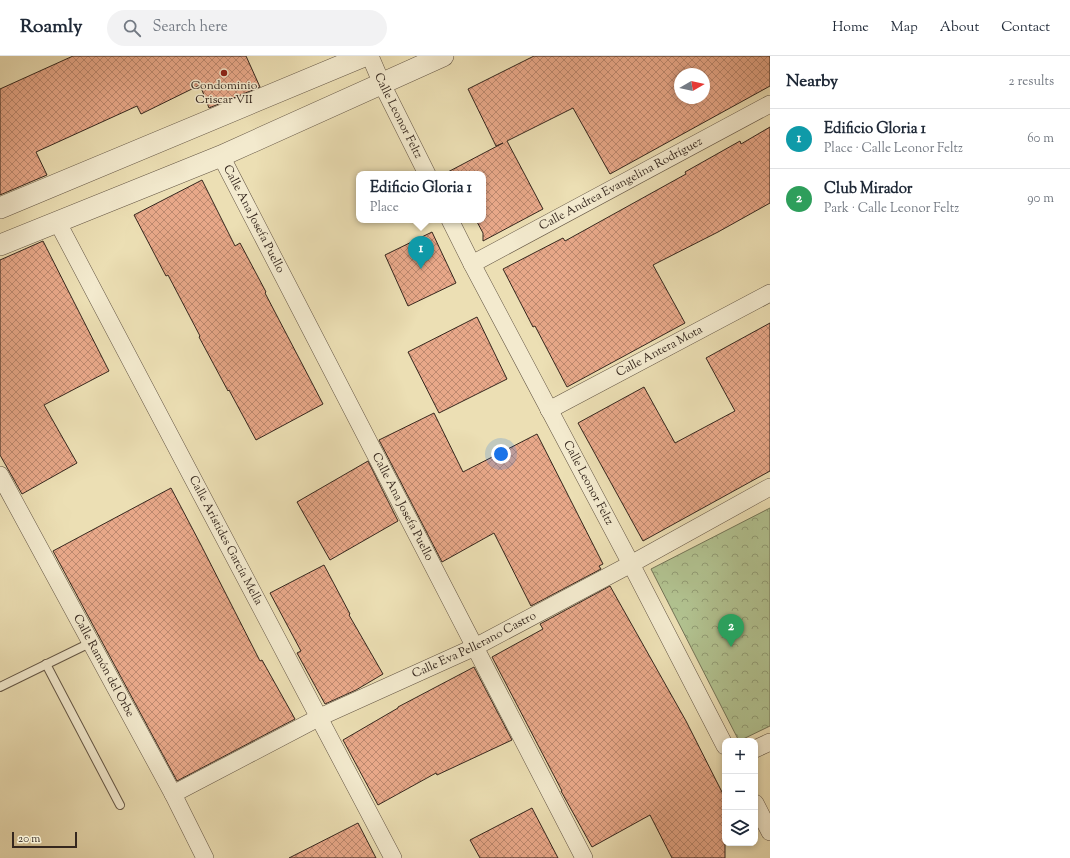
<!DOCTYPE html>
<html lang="en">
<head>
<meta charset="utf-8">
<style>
  :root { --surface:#fff; --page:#f2f2f3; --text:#1f2937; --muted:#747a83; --line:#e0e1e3; --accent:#d93025 }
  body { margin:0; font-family:"Sorts Mill Goudy",serif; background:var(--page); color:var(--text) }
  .controls { position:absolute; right:12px; bottom:12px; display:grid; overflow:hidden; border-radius:8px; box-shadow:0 2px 6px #0003 }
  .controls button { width:36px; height:36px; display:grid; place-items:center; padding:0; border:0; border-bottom:1px solid var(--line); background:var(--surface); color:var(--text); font:20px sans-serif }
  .compass { position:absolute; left:674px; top:12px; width:36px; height:36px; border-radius:50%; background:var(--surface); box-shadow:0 2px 6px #0003; rotate:81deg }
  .scale { position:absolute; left:12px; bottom:10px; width:65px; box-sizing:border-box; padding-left:4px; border:2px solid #35271e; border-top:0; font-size:11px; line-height:14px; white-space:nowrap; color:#35271e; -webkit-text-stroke:3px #f3eace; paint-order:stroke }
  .you { position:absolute; left:501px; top:398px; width:14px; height:14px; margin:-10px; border:3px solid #fff; border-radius:50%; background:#1a73e8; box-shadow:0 0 0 6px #1a73e833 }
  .badge { display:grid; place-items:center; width:26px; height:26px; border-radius:50%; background:var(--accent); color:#fff; font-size:13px; font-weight:700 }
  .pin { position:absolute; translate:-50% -33px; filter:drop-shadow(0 1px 2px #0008) }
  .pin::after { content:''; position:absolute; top:21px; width:14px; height:12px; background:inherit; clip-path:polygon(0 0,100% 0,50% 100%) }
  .popup { position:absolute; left:356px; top:115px; width:130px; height:52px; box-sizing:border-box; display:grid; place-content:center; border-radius:8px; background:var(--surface); filter:drop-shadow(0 1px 3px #0005); font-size:13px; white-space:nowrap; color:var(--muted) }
  .popup b { font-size:15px; color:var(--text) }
  .popup::after { content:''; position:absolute; left:50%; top:100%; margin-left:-8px; border:8px solid transparent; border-top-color:var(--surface) }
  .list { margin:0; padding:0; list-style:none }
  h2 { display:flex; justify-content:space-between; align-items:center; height:52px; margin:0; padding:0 16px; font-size:17px }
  h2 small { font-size:13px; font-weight:400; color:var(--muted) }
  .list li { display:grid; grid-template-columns:26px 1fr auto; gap:12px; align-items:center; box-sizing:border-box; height:60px; padding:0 16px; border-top:1px solid var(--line) }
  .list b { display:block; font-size:15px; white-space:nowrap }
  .list p { margin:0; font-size:13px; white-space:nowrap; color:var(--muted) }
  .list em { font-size:13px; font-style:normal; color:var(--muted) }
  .icon { flex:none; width:22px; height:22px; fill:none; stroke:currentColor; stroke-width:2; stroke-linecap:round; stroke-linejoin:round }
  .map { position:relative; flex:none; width:770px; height:802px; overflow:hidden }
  header { display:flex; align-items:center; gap:24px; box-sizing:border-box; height:56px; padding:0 20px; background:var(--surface); border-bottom:1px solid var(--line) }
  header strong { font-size:19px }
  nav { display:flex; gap:22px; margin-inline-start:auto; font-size:14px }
  .search { width:280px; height:36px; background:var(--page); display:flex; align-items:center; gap:10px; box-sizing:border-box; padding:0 14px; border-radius:22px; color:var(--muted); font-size:15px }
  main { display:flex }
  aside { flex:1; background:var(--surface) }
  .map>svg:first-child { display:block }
  .park { fill:url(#park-crowns); stroke:#747558 }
  .building { fill:url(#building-cross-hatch); stroke:#35271e; fill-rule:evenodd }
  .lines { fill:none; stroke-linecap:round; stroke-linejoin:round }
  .service-casing { stroke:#635544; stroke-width:10 }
  .minor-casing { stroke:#635544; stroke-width:18 }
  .tertiary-casing { stroke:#635544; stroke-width:22 }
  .service { stroke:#f3eace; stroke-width:8 }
  .minor { stroke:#f3eace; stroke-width:17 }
  .tertiary { stroke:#f3eace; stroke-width:21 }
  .poi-dot { fill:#8f2418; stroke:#f3eace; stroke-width:1.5 }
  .labels { text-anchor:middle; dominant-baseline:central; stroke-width:3; stroke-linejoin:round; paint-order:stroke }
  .poi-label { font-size:12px; fill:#35271e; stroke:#f3eace }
  .street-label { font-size:12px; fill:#35271e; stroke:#f3eace }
</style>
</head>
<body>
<header>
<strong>Roamly</strong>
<div class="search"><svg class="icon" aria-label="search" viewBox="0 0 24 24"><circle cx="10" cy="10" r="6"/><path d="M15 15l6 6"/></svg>Search here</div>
<nav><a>Home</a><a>Map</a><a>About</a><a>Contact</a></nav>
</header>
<main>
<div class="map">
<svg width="770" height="802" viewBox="0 0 770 802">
  <defs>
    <pattern id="park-crowns" width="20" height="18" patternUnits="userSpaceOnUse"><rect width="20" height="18" fill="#b2c391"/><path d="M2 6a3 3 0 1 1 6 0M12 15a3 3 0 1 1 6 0" fill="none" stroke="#929e76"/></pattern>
    <pattern id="building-cross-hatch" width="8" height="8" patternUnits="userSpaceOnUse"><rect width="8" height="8" fill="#e8a889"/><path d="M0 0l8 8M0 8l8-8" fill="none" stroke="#bd896f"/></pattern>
  </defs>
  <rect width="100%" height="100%" fill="#ecdfb4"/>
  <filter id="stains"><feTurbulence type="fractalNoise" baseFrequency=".005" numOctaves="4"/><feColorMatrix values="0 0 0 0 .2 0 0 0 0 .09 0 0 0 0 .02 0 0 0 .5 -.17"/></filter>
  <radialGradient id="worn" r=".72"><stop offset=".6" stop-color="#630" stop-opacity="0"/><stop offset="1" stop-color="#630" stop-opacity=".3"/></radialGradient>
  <polygon class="park" points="770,452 770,670 739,685 651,513"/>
  <g class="building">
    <polygon points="73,0 246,0 260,31 209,52 200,29 141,58 137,50 36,96 47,119 0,139 0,33"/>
    <path d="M534 0H770V30L610 118 573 52 507 85 543 153 483 185V177L476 164H483V118H444L503 87 496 90 468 33ZM680 18H704V42H680Z"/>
    <polygon points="770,71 770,147 718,176 653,209 685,267 567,331 535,270 533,271 503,213 563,182 565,185 686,118 685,116 740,85 741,88"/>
    <polygon points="202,124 235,190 240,187 266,236 265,237 323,348 256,384 229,334 228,335 199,281 200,280 168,219 166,220 134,159"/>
    <polygon points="432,176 456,227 408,250 385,199"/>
    <polygon points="43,185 109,315 44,349 77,407 22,438 0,399 0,204"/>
    <polygon points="477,261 507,323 439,357 408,296"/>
    <polygon points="770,267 770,415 643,485 578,367 644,331 675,387 735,355 706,302"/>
    <polygon points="434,357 463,416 537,378 603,508 599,510 601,513 531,550 494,477 442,506 379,384"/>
    <polygon points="368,405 398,465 330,504 297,446"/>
    <polygon points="171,432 201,489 260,605 262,604 295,663 177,725 53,495"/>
    <polygon points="324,509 350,558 349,559 383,618 356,634 325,648 297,597 301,595 270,537"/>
    <polygon points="610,530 686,665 725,742 725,802 672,802 650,759 592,791 561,735 562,735 492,601 543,573 540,568"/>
    <polygon points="474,611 512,684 437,719 436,717 378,749 343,684 398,652 398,651"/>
    <polygon points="532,752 558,802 480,802 470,784"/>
    <polygon points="358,767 376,802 289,802"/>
  </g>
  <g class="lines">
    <g class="service-casing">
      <g id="service">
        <polyline points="46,608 120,749"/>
        <polyline points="0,631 90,587"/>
      </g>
    </g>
    <g class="minor-casing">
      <g id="minor">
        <path id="s1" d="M370 0 382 28 427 118"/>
        <path id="s2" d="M221 100 584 802"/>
        <path id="s3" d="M450 164 472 208 631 508 725 690"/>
        <path id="s4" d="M58 167 393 802"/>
        <path id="s5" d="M472 208 770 48"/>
        <path id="s6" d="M549 354 770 237"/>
        <path id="s7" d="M0 419 173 738 205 802"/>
        <polyline points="755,693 770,686"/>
        <path id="s8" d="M173 738 320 661 475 591 631 508 770 431"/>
        <polyline points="755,747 770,776"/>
      </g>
    </g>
    <g class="tertiary-casing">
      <g id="tertiary">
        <polyline points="0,152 364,0"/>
        <polyline points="0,189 221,100 443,0"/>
      </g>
    </g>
    <use href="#service" class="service"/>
    <use href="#minor" class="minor"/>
    <use href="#tertiary" class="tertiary"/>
  </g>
  <circle class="poi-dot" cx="224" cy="17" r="4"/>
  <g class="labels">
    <g class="poi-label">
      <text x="224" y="30">Condominio<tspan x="224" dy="14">Criscar VII</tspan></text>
    </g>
    <g class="street-label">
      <text stroke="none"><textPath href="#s1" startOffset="66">Calle Leonor Feltz</textPath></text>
      <text stroke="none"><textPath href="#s5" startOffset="169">Calle Andrea Evangelina Rodríguez</textPath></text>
      <text stroke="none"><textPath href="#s2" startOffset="71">Calle Ana Josefa Puello</textPath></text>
      <text stroke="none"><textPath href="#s6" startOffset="125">Calle Antera Mota</textPath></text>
      <text stroke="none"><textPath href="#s3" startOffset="297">Calle Leonor Feltz</textPath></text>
      <text stroke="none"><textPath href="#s2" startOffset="395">Calle Ana Josefa Puello</textPath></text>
      <text stroke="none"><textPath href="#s4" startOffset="359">Calle Arístides García Mella</textPath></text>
      <text stroke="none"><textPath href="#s8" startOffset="336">Calle Eva Pellerano Castro</textPath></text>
      <text stroke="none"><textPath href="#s7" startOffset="217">Calle Ramón del Orbe</textPath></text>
    </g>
  </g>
  <rect width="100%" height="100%" filter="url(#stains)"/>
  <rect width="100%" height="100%" fill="url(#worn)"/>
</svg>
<div class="controls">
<button>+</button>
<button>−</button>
<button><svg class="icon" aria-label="layers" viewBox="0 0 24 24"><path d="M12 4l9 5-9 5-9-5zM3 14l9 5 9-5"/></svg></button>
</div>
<svg class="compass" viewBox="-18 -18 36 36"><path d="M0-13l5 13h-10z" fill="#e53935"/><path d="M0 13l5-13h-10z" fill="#747a83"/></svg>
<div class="scale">20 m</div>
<div class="you"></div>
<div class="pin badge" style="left:421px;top:213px;background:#0f9aa8">1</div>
<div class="popup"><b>Edificio Gloria 1</b>Place</div>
<div class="pin badge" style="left:731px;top:591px;background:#2e9e5b">2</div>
</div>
<aside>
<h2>Nearby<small>2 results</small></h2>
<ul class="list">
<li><span class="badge" style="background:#0f9aa8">1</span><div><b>Edificio Gloria 1</b><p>Place · Calle Leonor Feltz</p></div><em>60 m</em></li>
<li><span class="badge" style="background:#2e9e5b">2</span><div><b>Club Mirador</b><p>Park · Calle Leonor Feltz</p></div><em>90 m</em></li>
</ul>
</aside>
</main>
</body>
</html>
